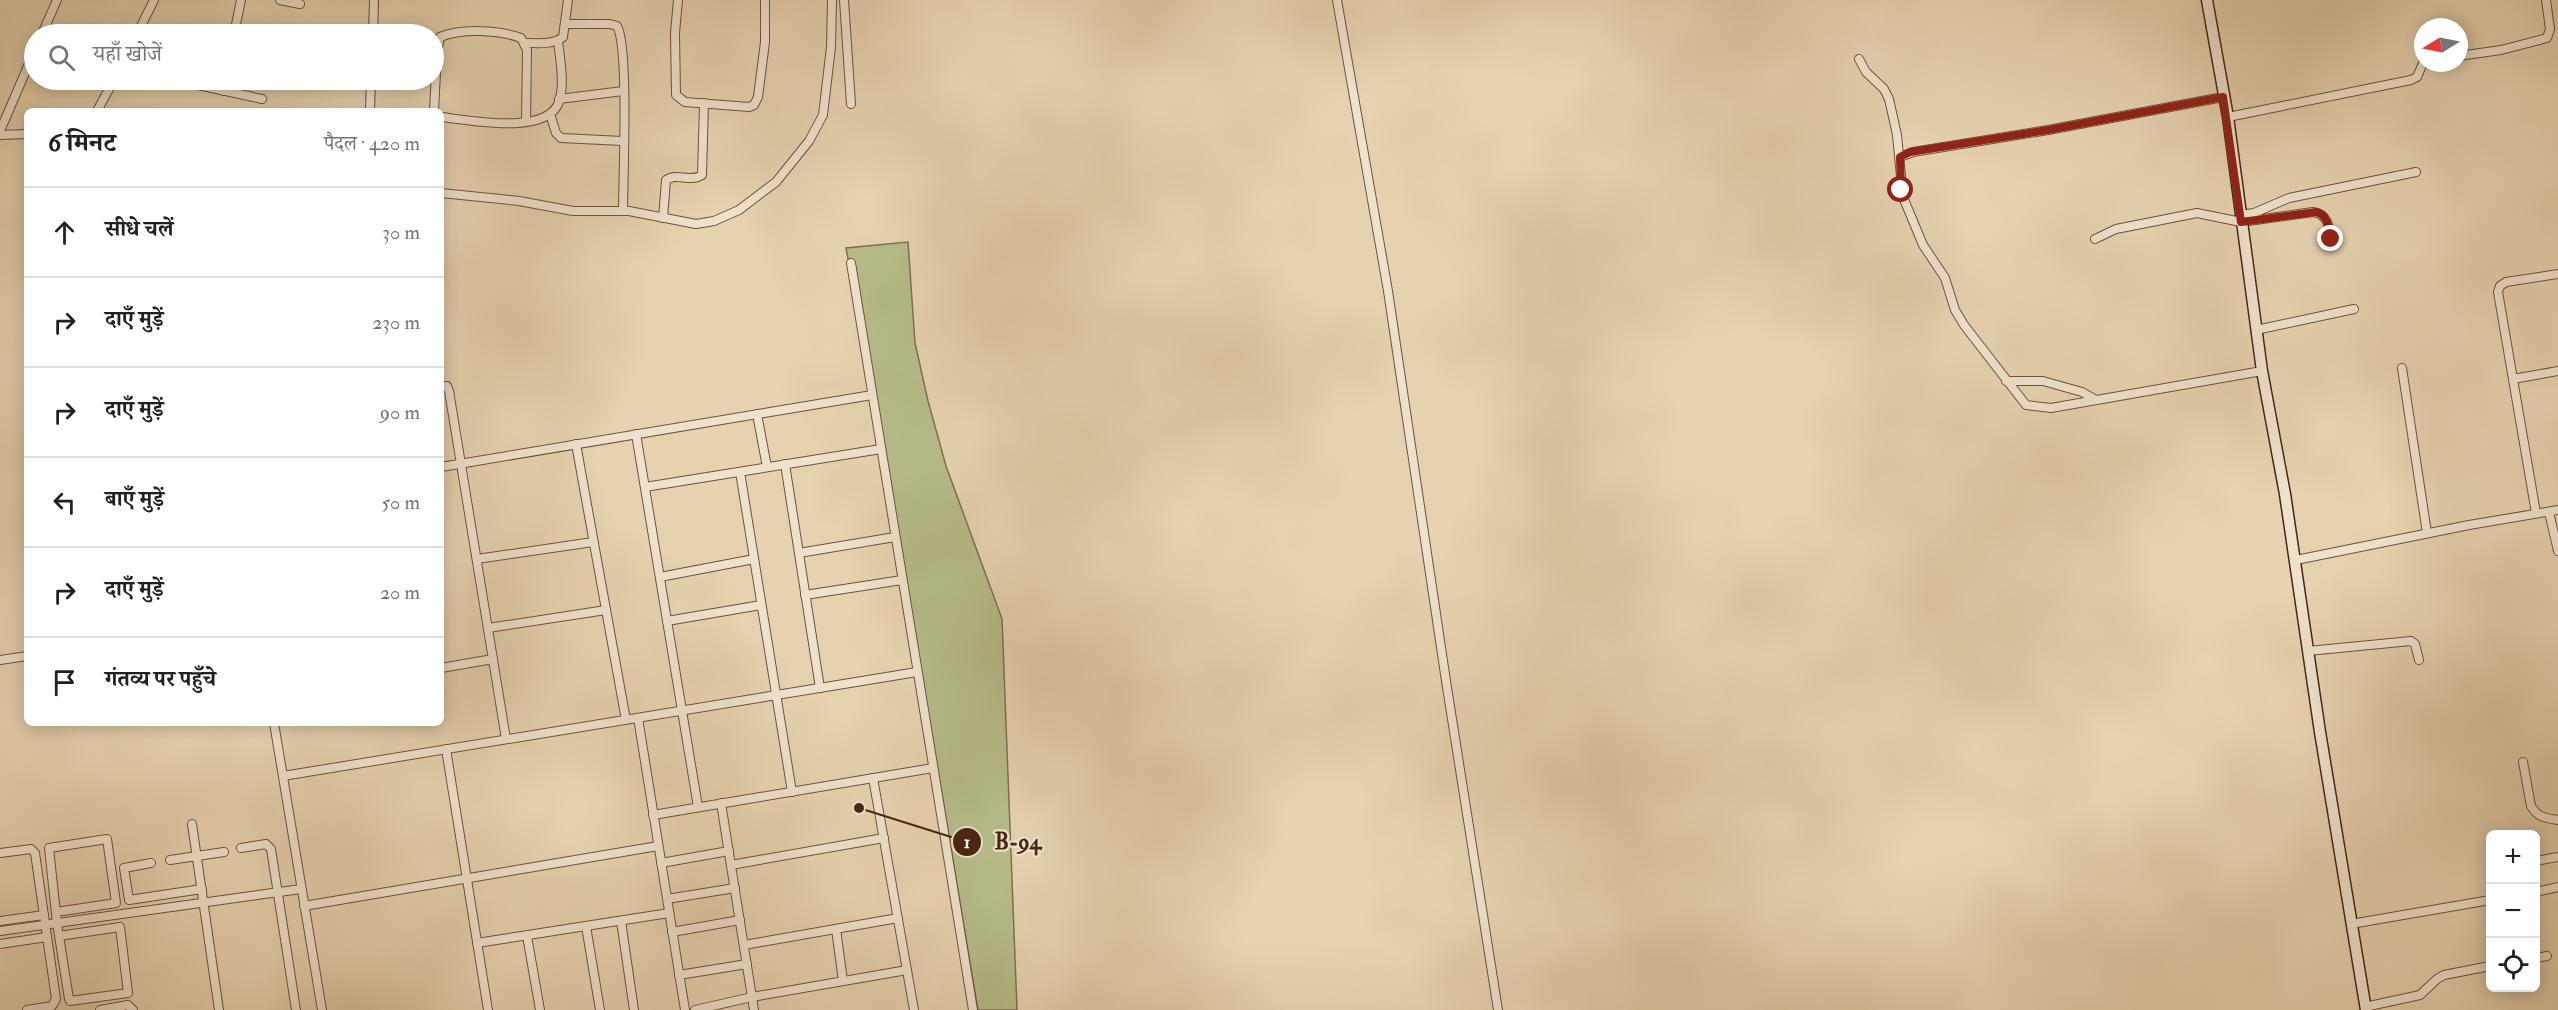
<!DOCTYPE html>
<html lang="hi">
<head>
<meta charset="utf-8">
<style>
  :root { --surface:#fff; --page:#f6f6f6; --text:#202124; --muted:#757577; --line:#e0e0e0 }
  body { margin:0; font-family:"IM FELL Double Pica","Noto Serif Devanagari",serif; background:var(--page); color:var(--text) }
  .controls { position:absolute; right:18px; bottom:18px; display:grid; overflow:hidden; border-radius:9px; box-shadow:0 3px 15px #0003 }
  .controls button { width:54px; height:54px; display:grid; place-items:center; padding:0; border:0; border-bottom:2px solid var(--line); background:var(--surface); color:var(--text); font:30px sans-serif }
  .compass { position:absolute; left:2414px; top:18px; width:54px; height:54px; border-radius:50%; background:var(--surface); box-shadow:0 3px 15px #0003; rotate:260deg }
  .stop { position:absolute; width:18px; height:18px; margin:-14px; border:4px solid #8f2418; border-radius:50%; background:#fff }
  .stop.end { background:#8f2418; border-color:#fff; box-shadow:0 2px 6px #0008 }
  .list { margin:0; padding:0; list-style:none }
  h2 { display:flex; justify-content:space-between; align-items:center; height:78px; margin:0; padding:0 24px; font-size:26px }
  h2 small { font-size:20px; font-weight:400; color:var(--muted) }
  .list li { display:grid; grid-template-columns:39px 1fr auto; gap:18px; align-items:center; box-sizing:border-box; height:90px; padding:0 24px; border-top:2px solid var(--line) }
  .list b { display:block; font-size:22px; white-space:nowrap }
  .list em { font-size:20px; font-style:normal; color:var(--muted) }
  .icon { flex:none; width:33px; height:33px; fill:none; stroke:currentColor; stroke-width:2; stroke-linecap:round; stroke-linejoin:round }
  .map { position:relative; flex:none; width:2558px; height:1010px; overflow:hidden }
  .search { position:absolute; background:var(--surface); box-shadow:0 3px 15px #0003; left:24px; top:24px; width:420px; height:66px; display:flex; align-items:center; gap:15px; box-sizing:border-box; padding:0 21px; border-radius:33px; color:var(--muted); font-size:22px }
  .panel { position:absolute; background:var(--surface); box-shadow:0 3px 15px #0003; left:24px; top:108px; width:420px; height:618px; border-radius:9px }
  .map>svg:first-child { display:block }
  .green { fill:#b6bb8a; stroke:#7f704e; stroke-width:1.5 }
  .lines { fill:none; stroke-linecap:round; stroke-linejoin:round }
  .street-casing { stroke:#70513a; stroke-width:10 }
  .secondary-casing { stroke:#482613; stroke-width:13 }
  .street { stroke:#efe2cc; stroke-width:8 }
  .secondary { stroke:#efe2cc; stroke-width:10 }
  .route { stroke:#8f2418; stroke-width:8 }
  .leader { fill:none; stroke:#482613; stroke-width:2 }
  .callout-dot { fill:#482613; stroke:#efe2cc; stroke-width:2 }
  .mark-label { font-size:18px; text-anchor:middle; font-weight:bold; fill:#fff }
  .callout-label { font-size:22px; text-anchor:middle; font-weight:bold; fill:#482613; stroke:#efe2cc; stroke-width:4.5; stroke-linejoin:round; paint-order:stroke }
</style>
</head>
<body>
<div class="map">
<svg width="2558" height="1010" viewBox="0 0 2558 1010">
  <rect width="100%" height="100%" fill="#e6d2b0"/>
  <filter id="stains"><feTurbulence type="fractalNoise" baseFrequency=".00333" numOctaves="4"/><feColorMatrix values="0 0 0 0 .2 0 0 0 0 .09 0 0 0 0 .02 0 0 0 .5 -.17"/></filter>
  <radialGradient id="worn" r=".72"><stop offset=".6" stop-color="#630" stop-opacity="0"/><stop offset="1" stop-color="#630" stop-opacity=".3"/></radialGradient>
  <polygon class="green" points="908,242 915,343 928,401 946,466 1002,619 1017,1010 978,1010 892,496 846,248"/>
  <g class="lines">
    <g class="street-casing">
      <g id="street">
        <polyline points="280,0 300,4"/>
        <polyline points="678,0 675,33 676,95 685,102 749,107 754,105 758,97 765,42 765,0"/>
        <polyline points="844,0 851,104"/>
        <polyline points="1337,0 1388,291 1446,681 1498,1010"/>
        <path d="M566 24H610L617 26C629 46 623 179 623 211"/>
        <polyline points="42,34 57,0"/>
        <polyline points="137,34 154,0"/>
        <polyline points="234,34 241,0"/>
        <polyline points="373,34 374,0"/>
        <path d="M525 43C538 43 553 45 563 37L568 0"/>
        <polyline points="2459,56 2501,50 2547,38 2550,29 2546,0"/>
        <polyline points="1859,59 1866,72 1884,89 1889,99 1897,135 1903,197 1923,245 1945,278 1955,310 1964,325 2026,405 2051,408 2262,371"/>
        <polyline points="175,80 262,99"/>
        <polyline points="224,91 226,80"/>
        <polyline points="559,99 623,91"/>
        <polyline points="97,111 114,80"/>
        <polyline points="370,111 371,80"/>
        <path d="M434 111 437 52 440 37C462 28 499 30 521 38L527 50 526 121"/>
        <polyline points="550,114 556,133 561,138 623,141"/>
        <path d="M441 117C468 120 547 136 559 102 565 83 560 60 558 41"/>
        <polyline points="2228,117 2411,80 2417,77 2423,63"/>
        <polyline points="0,131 34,52"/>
        <polyline points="0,135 27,134"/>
        <polyline points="1900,157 1913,152 2048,130 2223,97"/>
        <polyline points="441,193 519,201 573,211 629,211 696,224 714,221 739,210 776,182 809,141 823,115 831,47 832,0"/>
        <polyline points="2240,215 2254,213 2289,198 2416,172"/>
        <path d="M663 218 666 180C677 172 690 183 702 175L704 103"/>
        <path d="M2095 239 2116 229 2197 213 2241 222 2313 212C2328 214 2329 227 2331 239"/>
        <polyline points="851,263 973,1010"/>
        <polyline points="2256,330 2354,309"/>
        <polyline points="2402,368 2427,533"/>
        <polyline points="2513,379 2558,371"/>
        <polyline points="2006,381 2043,381 2082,392 2096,400"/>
        <polyline points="441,387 447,386 449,391 506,739"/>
        <polyline points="757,414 767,467"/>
        <polyline points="636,434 698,807"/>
        <polyline points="576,444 626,720"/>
        <polyline points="785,464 820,688"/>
        <polyline points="441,467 872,395"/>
        <polyline points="740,472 792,792"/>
        <polyline points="645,487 881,449"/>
        <polyline points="2549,512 2558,551"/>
        <polyline points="2536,513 2498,292 2500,286 2506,282 2558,274"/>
        <polyline points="799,553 895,537"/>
        <polyline points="477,559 593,542"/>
        <polyline points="2296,560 2469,525 2558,510"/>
        <polyline points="660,577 754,559"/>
        <polyline points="805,595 902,580"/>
        <polyline points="667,621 761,605"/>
        <polyline points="488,628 606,610"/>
        <polyline points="2308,651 2411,641 2415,644 2419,660"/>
        <polyline points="0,660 27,656"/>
        <polyline points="441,668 493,659"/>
        <polyline points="638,718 685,1010"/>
        <polyline points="274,723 322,1010"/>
        <polyline points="446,749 488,1010"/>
        <path d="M2523 762 2531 806C2538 818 2546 818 2558 820"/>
        <polyline points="283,776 917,672"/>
        <polyline points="873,778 914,1010"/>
        <polyline points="721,803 754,1010"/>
        <polyline points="653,815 933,768"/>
        <polyline points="192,824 219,1010"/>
        <polyline points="241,848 266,844 271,849 296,1010"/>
        <polyline points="0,853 31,849 35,853 56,999 52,1006 27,1010"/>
        <polyline points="170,860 224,852"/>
        <polyline points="2536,861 2558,857"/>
        <polyline points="151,863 124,868 129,900 202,889"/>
        <polyline points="661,863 729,851"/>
        <polyline points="731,865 884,838"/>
        <polyline points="2536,892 2558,887"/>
        <polyline points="667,899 735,888"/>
        <polyline points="304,906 658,846"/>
        <polyline points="56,912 116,903 107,839 49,848 57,923 69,999 70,1001 128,993 120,927 59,936"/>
        <polyline points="0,921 44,915"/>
        <polyline points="621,921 634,1010"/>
        <polyline points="2351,924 2490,900"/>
        <polyline points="586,926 600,1010"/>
        <polyline points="836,929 843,981"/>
        <polyline points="0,931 301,889"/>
        <polyline points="672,932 740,920"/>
        <polyline points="527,936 540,1010"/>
        <polyline points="477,943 669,913"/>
        <polyline points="0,944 47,937"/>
        <polyline points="744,945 898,918"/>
        <polyline points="2536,958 2547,956"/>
        <polyline points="679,975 747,964"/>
        <polyline points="2365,1007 2420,995 2437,979 2444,975 2490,966"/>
        <polyline points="100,1010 128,1005 133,1010"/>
        <polyline points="695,1010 752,997 907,970"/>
      </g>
    </g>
    <g class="secondary-casing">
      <polyline id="secondary" points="2207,0 2228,117 2262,371 2285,494 2320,732 2366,1010"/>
    </g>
    <use href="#street" class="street"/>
    <use href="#secondary" class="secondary"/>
  </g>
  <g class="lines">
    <path class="route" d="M1901 190 1900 157 1910 152 2048 130 2223 97 2241 222 2316 212C2328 215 2329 228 2331 239"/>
  </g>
  <path class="leader" d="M859 808L967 842"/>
  <g class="callout-dot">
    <circle cx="859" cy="808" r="6"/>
    <circle cx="967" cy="842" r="15"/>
  </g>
  <g class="mark-label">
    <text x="967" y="848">1</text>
  </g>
  <g class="callout-label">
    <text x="1018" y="849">B-94</text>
  </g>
  <rect width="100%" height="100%" filter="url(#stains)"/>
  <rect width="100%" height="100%" fill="url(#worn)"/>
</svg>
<div class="controls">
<button>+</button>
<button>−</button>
<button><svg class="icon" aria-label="locate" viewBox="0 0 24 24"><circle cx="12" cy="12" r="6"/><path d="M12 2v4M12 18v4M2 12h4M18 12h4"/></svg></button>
</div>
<svg class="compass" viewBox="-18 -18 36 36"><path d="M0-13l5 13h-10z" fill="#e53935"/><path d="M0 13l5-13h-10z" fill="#757577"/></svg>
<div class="stop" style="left:1901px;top:190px"></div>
<div class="stop end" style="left:2331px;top:239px"></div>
<div class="search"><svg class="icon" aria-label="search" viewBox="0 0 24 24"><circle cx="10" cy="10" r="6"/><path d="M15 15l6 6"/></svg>यहाँ खोजें</div>
<section class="panel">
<h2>6 मिनट<small>पैदल · 420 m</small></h2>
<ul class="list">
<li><svg class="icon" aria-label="ahead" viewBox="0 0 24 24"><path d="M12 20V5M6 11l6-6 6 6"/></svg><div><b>सीधे चलें</b></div><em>30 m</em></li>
<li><svg class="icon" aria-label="right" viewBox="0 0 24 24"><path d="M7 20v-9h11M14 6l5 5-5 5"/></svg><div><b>दाएँ मुड़ें</b></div><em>230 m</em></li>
<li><svg class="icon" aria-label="right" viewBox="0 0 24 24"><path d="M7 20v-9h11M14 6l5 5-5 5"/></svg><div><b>दाएँ मुड़ें</b></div><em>90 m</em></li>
<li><svg class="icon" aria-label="left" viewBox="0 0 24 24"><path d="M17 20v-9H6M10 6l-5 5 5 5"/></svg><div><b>बाएँ मुड़ें</b></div><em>50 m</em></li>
<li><svg class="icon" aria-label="right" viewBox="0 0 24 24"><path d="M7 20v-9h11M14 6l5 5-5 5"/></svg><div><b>दाएँ मुड़ें</b></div><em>20 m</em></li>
<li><svg class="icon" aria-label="arrive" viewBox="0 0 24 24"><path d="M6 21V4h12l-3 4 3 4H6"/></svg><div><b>गंतव्य पर पहुँचे</b></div></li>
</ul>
</section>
</div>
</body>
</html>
